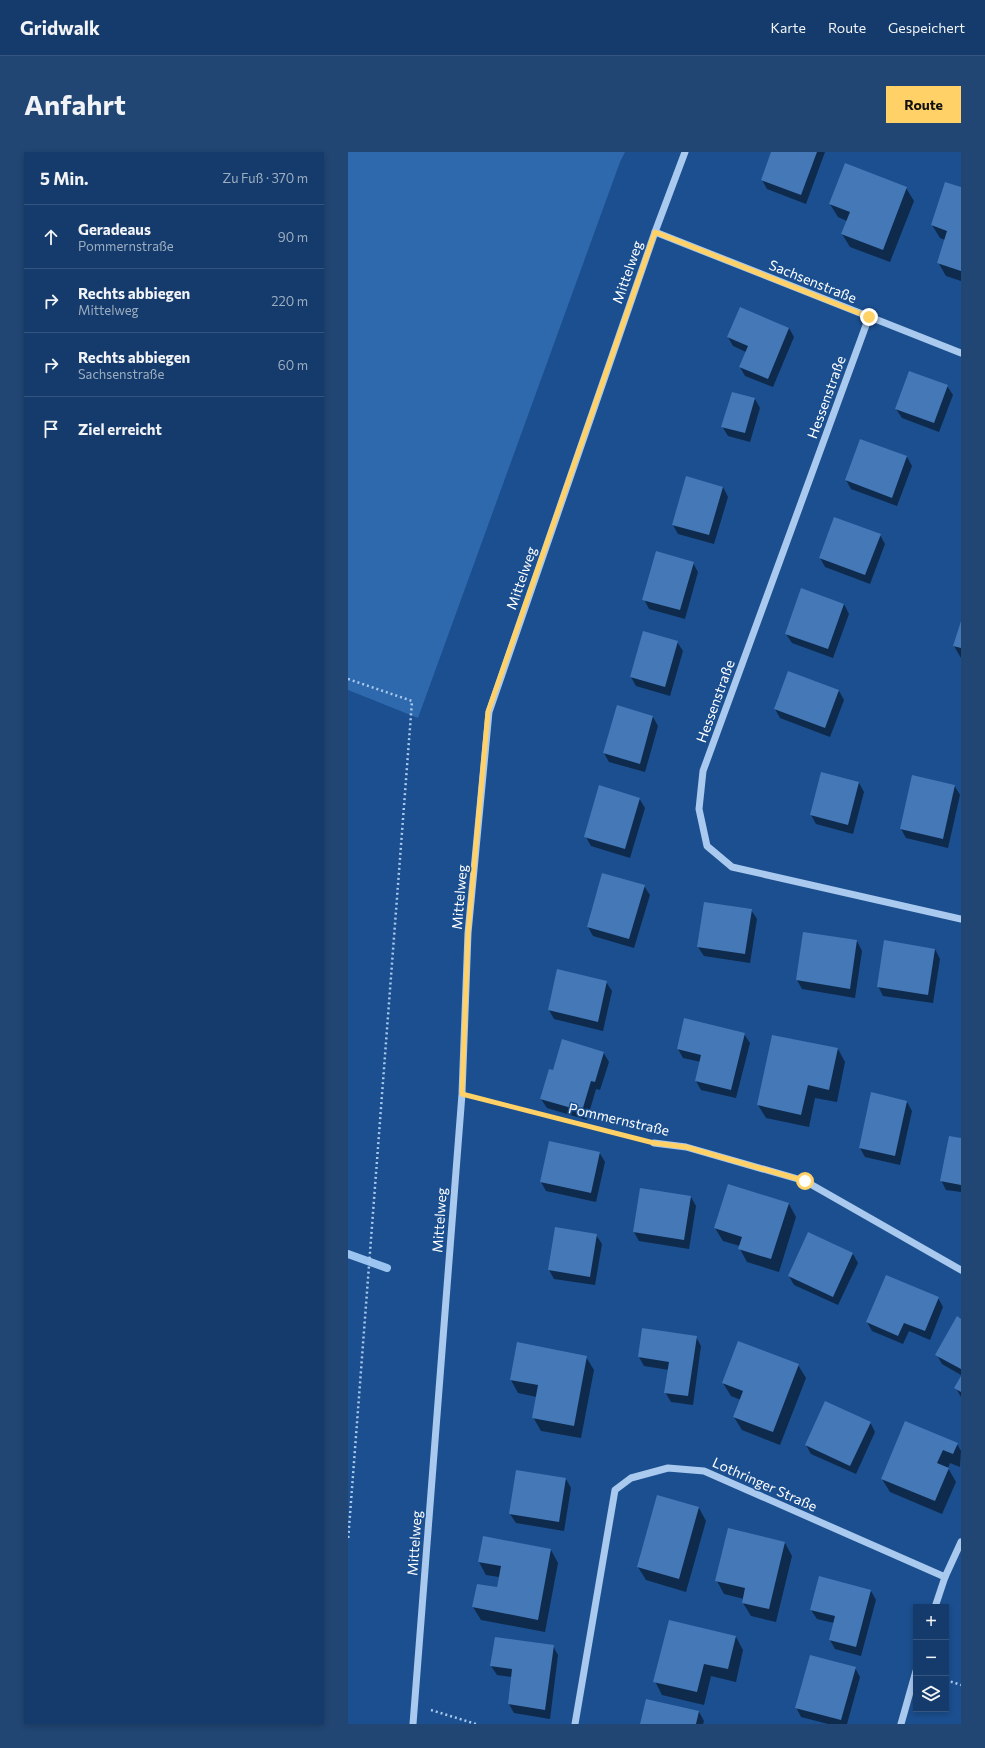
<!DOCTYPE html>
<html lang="de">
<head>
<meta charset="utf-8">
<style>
  :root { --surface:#143b6b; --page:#214673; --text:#f1f3f6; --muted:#9dadc1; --line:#33557e; --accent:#ffd166 }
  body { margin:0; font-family:Commissioner,sans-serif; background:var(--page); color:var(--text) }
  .controls { position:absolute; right:12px; bottom:12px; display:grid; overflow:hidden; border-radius:0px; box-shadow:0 2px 6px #0003 }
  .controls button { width:36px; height:36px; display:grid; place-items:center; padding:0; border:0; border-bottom:1px solid var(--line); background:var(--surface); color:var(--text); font:20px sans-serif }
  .stop { position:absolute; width:12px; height:12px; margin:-9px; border:3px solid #ffd166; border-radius:50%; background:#fff }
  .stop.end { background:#ffd166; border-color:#fff; box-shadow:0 1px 4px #0008 }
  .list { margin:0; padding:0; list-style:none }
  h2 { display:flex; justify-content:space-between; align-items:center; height:52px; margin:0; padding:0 16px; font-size:17px }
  h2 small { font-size:13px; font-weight:400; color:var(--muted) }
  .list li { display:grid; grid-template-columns:26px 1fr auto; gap:12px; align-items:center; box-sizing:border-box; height:64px; padding:0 16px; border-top:1px solid var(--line) }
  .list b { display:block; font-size:15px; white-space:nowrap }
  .list p { margin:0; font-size:13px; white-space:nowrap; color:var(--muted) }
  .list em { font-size:13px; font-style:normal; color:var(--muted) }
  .icon { flex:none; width:22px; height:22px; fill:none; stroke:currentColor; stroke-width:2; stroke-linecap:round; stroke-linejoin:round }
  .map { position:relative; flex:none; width:613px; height:1572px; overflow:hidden; border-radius:0px }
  header { display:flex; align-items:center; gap:24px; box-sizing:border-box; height:56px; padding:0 20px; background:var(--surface); border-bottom:1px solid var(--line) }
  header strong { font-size:19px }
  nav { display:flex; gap:22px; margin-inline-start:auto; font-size:14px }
  .intro { display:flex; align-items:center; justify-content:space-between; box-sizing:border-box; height:96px; padding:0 24px }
  h1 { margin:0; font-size:28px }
  .button { padding:10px 18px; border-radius:0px; background:var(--accent); color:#111; font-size:14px; font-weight:700 }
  main { display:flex; gap:24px; padding:0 24px }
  aside { flex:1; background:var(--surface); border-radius:0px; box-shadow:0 2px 6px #0003 }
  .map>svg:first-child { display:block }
  .green { fill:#2e69ad }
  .shadow { fill:#0007 }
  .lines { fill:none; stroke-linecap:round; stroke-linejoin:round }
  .stream { stroke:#9cc4f0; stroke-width:8 }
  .building { fill:#4478b7 }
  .path { stroke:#a9c9ee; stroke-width:2.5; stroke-dasharray:2 3; stroke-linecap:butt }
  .minor { stroke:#a9c9ee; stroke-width:7 }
  .route { stroke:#ffd166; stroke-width:5 }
  .labels { text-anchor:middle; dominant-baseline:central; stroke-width:3; stroke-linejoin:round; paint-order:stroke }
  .street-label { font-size:14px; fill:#fff; stroke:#1b4f8f }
</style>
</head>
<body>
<header>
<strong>Gridwalk</strong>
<nav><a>Karte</a><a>Route</a><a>Gespeichert</a></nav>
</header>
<div class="intro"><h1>Anfahrt</h1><a class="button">Route</a></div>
<main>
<aside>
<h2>5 Min.<small>Zu Fuß · 370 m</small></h2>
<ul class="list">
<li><svg class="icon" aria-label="ahead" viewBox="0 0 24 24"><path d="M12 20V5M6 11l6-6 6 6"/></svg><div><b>Geradeaus</b><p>Pommernstraße</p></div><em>90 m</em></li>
<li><svg class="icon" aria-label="right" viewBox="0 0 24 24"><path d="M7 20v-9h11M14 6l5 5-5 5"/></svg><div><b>Rechts abbiegen</b><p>Mittelweg</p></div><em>220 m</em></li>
<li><svg class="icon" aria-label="right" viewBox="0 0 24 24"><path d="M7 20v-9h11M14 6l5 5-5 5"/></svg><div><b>Rechts abbiegen</b><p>Sachsenstraße</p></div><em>60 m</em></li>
<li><svg class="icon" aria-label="arrive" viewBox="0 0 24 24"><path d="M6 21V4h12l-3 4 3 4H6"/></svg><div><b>Ziel erreicht</b></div></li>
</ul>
</aside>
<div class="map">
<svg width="613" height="1572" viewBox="0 0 613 1572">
  <rect width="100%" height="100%" fill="#1b4f8f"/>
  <polygon class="green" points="0,0 277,0 272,10 70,566 0,538"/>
  <g class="shadow">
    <polygon points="424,0 477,0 458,52 419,37 414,28"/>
    <polygon points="558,36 566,49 542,110 502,95 494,82 499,69 490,65 482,52"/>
    <polygon points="613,36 613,129 598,124 590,110 597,88 592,86 584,73"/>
    <polygon points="441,176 446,185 425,235 397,224 392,215 398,200 385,194 380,185"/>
    <polygon points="599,234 605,243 591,280 554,266 548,257"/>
    <polygon points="407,247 412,256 402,290 380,284 374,274"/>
    <polygon points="513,288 559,305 564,314 549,354 503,337 498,328"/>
    <polygon points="375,335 380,345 366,392 330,382 325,373"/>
    <polygon points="532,383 537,392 522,432 477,415 472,406"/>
    <polygon points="345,411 350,420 337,467 301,457 296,447"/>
    <polygon points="496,452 501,462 485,506 444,491 438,482"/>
    <polygon points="613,472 613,506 606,494"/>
    <polygon points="296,481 329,490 335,499 322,544 288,534 283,525"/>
    <polygon points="491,539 496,548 482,585 432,566 427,557"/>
    <polygon points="305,565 310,574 297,620 261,610 256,601"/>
    <polygon points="474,622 511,631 516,640 505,682 468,672 463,663"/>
    <polygon points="565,624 606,633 612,643 600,696 558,686 553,677"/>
    <polygon points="291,646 297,656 282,706 243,694 238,685"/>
    <polygon points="296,734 302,743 286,796 245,784 240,775"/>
    <polygon points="403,758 409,767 402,811 356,804 350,795"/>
    <polygon points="509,789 514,799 507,846 454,837 449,828"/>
    <polygon points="587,797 592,807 585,851 535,844 530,834"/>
    <polygon points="210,818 258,830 264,839 255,879 206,867 201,858"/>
    <polygon points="396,882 402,891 388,946 353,938 348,929 353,910 335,906 330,897"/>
    <polygon points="490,897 497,910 489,950 467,946 461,975 418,966 410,953"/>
    <polygon points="255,900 261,910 252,938 248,937 239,968 199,956 193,947 206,919"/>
    <polygon points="524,942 559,950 564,959 552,1013 517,1005 512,996"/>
    <polygon points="613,987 613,1040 598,1038 593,1028"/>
    <polygon points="201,990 251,1000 257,1010 248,1050 198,1039 193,1030"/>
    <polygon points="343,1045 348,1054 341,1097 291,1089 286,1080"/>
    <polygon points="441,1052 448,1065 431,1120 399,1110 392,1097 392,1094 375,1089 367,1076"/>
    <polygon points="248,1083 254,1092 247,1133 206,1127 201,1118"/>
    <polygon points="505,1102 510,1111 490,1153 446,1133 441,1124"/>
    <polygon points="590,1146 595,1155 582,1188 561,1179 555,1192 524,1179 519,1170"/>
    <polygon points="613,1168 613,1223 594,1212 589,1203"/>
    <polygon points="348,1185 353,1194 345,1253 323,1250 317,1240 321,1218 296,1214 291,1205"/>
    <polygon points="238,1205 246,1218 233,1286 193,1279 185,1265 189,1245 170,1241 163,1228"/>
    <polygon points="450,1213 458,1226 432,1293 394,1278 386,1265 393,1248 383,1244 375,1231"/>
    <polygon points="613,1227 613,1245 608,1236"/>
    <polygon points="522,1270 527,1280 508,1322 463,1302 458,1293"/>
    <polygon points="558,1271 609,1292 613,1299 612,1315 602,1311 600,1316 608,1330 594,1362 542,1340 534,1327"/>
    <polygon points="218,1327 223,1336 216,1379 168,1371 162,1362"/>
    <polygon points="351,1356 358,1369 338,1440 298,1428 290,1415"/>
    <polygon points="437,1391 444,1404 428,1470 403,1464 395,1451 396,1447 376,1442 369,1429"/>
    <polygon points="203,1398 210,1411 197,1480 133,1468 125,1455 149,1437 151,1425 138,1423 131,1410"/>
    <polygon points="523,1439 528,1448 513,1504 487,1497 482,1488 486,1471 469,1467 463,1458"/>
    <polygon points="388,1485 395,1498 388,1530 363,1524 356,1553 314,1543 307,1529"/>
    <polygon points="205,1494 210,1503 202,1567 166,1561 161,1552 164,1525 149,1523 143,1514"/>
    <polygon points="507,1516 512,1525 499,1572 480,1572 453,1565 448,1555"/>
    <polygon points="351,1560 356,1569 355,1572 293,1572"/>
  </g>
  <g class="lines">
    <polyline class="stream" points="0,1102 39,1116"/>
  </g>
  <g class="building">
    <polygon points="423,0 469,0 453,43 413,28"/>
    <polygon points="497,11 559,35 535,98 493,82 502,60 481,52"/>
    <polygon points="597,30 613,35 613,119 589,111 599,79 583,73"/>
    <polygon points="392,155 441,176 420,227 391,215 400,194 379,185"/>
    <polygon points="561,219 600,233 586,271 547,257"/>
    <polygon points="384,240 407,246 397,281 373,275"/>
    <polygon points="512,287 559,304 544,346 497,328"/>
    <polygon points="338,324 375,335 361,383 324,373"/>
    <polygon points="486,365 533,382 517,423 471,406"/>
    <polygon points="308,399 346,410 332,458 294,448"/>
    <polygon points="453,436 496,452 480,497 437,482"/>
    <polygon points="613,469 613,496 605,494"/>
    <polygon points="295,479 330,489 317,535 282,525"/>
    <polygon points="440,519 491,538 477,576 426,557"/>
    <polygon points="269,553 305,564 292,612 255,601"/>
    <polygon points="473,620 511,630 500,673 462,663"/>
    <polygon points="564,623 607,633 595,687 552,677"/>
    <polygon points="251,633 292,646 277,697 236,685"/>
    <polygon points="254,721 297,733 281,787 239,775"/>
    <polygon points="356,750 404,757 397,802 349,795"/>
    <polygon points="455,780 509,788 502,837 448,828"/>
    <polygon points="536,788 587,797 580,843 529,835"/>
    <polygon points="209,817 259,829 250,870 200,858"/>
    <polygon points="336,866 397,881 383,938 347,929 353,903 329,897"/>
    <polygon points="424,883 490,896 481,938 460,933 453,963 409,953"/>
    <polygon points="214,887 256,900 247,930 243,929 234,959 192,947 201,917 205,918"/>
    <polygon points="523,940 559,949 547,1004 511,996"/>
    <polygon points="601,984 613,986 613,1033 592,1029"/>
    <polygon points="201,989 252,1000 243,1041 192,1030"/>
    <polygon points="380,1032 441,1051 423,1107 390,1097 394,1085 366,1076"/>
    <polygon points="292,1036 343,1044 336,1088 285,1080"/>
    <polygon points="207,1075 249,1082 242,1125 200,1118"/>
    <polygon points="460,1080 505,1101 485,1145 440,1124"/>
    <polygon points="538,1123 591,1145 577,1179 556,1171 550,1184 518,1170"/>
    <polygon points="609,1164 613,1167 613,1217 587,1203"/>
    <polygon points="294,1176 349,1184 340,1244 316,1241 321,1210 290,1205"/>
    <polygon points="390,1189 451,1212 425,1280 385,1265 395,1239 374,1231"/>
    <polygon points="169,1190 239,1204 226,1274 184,1266 190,1233 162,1228"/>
    <polygon points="613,1224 613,1240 606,1236"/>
    <polygon points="477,1249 523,1270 502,1314 457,1293"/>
    <polygon points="557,1269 610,1291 605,1302 595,1298 589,1311 601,1316 587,1349 533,1327"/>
    <polygon points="168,1318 218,1326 211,1370 161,1362"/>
    <polygon points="309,1343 351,1355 331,1427 289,1415"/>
    <polygon points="380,1376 437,1390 421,1457 394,1451 397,1436 367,1429"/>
    <polygon points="135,1384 203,1397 190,1468 124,1455 129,1432 149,1435 153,1414 130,1410"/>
    <polygon points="471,1424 523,1438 508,1495 481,1488 487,1464 462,1458"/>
    <polygon points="321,1468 388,1484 380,1517 356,1512 349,1540 305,1530"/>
    <polygon points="147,1485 206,1493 197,1558 160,1552 164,1517 142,1514"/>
    <polygon points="462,1503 508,1515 493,1568 447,1556"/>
    <polygon points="298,1547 351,1559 348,1572 292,1572"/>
  </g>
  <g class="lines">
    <g class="path">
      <polyline points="0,527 64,549 0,1389"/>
      <polyline points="130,946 290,987"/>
      <polyline points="598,1528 613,1533"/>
      <polyline points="83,1558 128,1572"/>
    </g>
    <g class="minor">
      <polyline points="307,80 613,201"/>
      <polyline points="521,165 355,619 351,657 359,694 384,715 613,767"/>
      <polyline points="306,991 338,995 457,1029 613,1118"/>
      <polyline points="587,1455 597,1425 613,1390"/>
      <polyline points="65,1572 114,942 120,781 141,560 307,80 337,0"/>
      <polyline points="227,1572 267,1338 283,1326 320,1316 356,1319 597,1425"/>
      <polyline points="553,1572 568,1519"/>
    </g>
  </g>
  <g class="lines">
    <polyline class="route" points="457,1029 338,995 306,991 114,942 120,781 140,560 307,80 521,165"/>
  </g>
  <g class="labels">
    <g class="street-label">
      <text transform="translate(279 120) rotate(-71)">Mittelweg</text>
      <text transform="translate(465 129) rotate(22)">Sachsenstraße</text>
      <text transform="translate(478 245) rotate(-70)">Hessenstraße</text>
      <text transform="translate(173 426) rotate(-71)">Mittelweg</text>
      <text transform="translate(367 549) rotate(-70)">Hessenstraße</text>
      <text transform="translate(111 745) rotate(-85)">Mittelweg</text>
      <text transform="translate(271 967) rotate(13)">Pommernstraße</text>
      <text transform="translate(91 1068) rotate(-86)">Mittelweg</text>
      <text transform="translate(417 1332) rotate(24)">Lothringer Straße</text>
      <text transform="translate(66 1391) rotate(-86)">Mittelweg</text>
    </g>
  </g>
</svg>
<div class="controls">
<button>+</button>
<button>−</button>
<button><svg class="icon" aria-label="layers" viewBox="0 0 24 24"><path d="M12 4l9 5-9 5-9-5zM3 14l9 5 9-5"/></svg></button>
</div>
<div class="stop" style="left:457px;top:1029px"></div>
<div class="stop end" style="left:521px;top:165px"></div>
</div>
</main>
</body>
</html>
